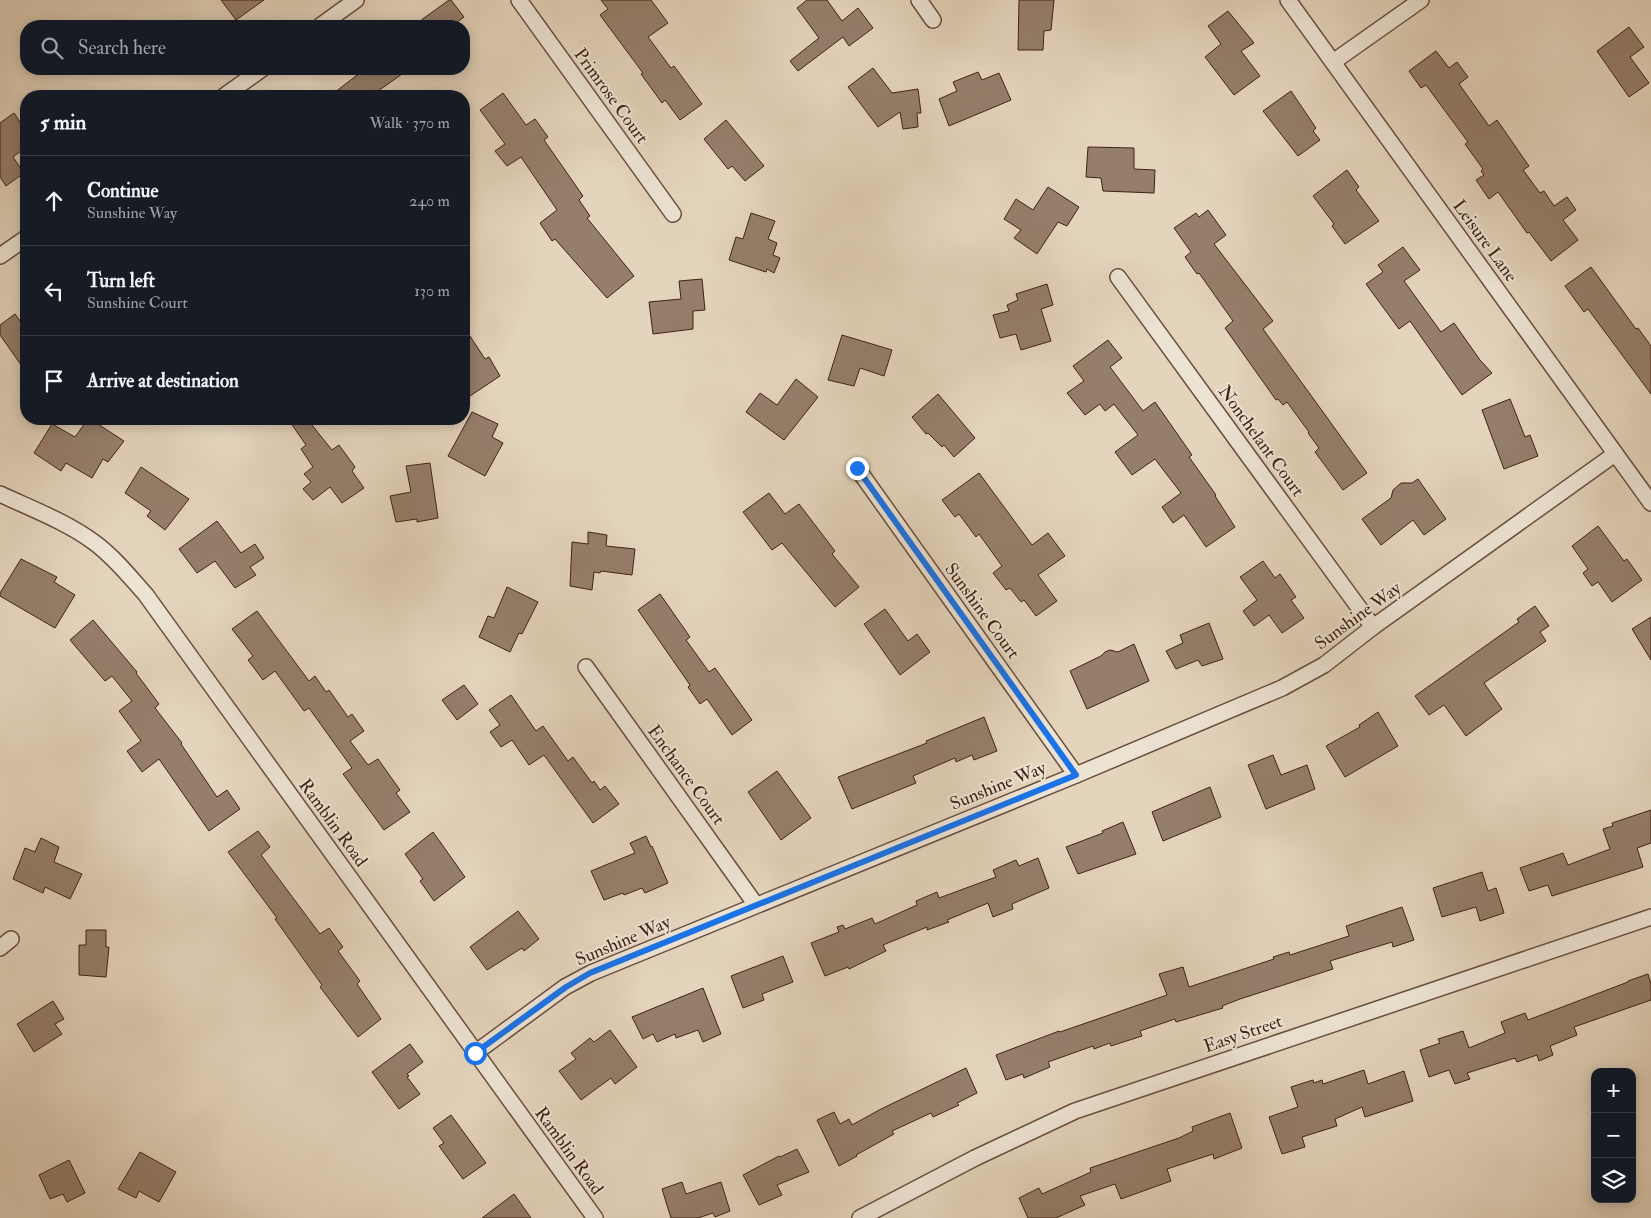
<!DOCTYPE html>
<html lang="en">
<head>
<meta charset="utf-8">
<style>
  :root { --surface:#171b24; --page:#20242c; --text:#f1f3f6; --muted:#9ea1a6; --line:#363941 }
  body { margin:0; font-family:"IM FELL Double Pica",serif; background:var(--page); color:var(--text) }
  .controls { position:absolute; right:15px; bottom:15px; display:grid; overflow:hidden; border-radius:10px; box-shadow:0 2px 12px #0003 }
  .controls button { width:45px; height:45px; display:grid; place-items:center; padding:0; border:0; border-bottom:1px solid var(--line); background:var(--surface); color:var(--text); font:25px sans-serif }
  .stop { position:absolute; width:15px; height:15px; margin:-11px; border:4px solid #1a73e8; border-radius:50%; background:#fff }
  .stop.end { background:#1a73e8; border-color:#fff; box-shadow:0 1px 5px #0008 }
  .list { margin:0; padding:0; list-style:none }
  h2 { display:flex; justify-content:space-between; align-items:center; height:65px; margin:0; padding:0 20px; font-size:21px }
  h2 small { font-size:16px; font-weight:400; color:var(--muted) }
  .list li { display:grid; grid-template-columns:32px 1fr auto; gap:15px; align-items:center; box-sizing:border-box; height:90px; padding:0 20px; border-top:1px solid var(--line) }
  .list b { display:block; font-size:19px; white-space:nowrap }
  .list p { margin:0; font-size:16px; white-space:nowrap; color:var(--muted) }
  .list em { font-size:16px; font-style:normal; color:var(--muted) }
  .icon { flex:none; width:28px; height:28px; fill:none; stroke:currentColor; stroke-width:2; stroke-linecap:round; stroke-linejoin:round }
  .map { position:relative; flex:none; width:1651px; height:1218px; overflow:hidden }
  .search { position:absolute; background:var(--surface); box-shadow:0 2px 12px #0003; left:20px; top:20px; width:450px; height:55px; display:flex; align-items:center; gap:12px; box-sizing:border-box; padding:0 18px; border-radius:20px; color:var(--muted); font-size:19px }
  .panel { position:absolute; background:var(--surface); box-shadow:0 2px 12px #0003; left:20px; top:90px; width:450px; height:335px; border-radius:20px }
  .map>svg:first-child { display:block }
  .building { fill:#957e6b; stroke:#402114 }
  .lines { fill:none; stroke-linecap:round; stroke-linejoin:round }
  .minor-casing { stroke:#694e3e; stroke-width:18 }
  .minor { stroke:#ede3d3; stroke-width:15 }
  .route { stroke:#1a73e8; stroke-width:6 }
  .labels { text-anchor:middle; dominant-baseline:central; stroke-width:4; stroke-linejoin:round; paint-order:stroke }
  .street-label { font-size:18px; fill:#402114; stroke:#ede3d3 }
</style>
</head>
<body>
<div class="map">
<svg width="1651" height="1218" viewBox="0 0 1651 1218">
  <rect width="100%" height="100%" fill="#e4d4bc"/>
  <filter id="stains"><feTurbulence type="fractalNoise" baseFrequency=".004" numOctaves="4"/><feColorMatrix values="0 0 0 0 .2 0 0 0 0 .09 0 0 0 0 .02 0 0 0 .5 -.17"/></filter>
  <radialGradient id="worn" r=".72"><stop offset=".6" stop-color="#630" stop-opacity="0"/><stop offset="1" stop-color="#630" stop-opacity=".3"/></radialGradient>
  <g class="building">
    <polygon points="221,0 264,0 236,20"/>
    <polygon points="449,0 451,0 464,17 452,26 413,26"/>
    <polygon points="601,0 651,0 668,23 648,37 671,68 674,66 702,104 680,120 665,100 662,103 641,74 643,73 600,15 608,9"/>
    <polygon points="807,0 827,0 842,21 858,8 873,28 849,46 843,37 798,71 790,61 819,38 797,8"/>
    <polygon points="1019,0 1054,0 1051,30 1044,31 1043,50 1018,50"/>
    <polygon points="1228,11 1254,43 1241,51 1260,76 1234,95 1205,57 1221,44 1208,26"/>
    <polygon points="1629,27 1644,47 1630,57 1649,83 1629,97 1597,51"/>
    <polygon points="1436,51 1449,68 1457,62 1468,77 1459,84 1489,126 1497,120 1529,166 1523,170 1540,193 1544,191 1554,206 1567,197 1576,210 1563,220 1578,240 1551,261 1529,232 1527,233 1498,192 1489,199 1476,180 1484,175 1481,171 1483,169 1465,144 1468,142 1426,85 1421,88 1409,71"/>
    <polygon points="873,68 892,93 918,89 921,113 917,113 918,127 903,129 900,112 878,127 848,87"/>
    <polygon points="365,69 409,69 371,96 330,96"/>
    <polygon points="978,72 982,80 999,73 1011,100 949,126 939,99 957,91 953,82"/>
    <polygon points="1291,91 1316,128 1313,131 1320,140 1298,156 1263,111"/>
    <polygon points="503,93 526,125 535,119 548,137 544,140 583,196 579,200 590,216 587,218 634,276 607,298 555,239 552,241 540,223 557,210 521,157 507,166 495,151 505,144 480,110"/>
    <polygon points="14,113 26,131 26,147 13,157 24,173 6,186 0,177 0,123"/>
    <polygon points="726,120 764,166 745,181 732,166 728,169 704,139"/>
    <polygon points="1088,147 1134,148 1134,169 1155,170 1154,193 1103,191 1101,178 1086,177"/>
    <polygon points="1347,170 1359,187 1356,190 1379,221 1345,244 1332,226 1334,224 1313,196"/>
    <polygon points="1048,187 1079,207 1067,226 1058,222 1037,254 1014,238 1021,230 1004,219 1016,199 1033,210"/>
    <polygon points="1208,210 1226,235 1214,244 1273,321 1263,329 1367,473 1343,490 1315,452 1319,448 1308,433 1309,432 1287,402 1283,405 1278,399 1276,400 1225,328 1233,321 1199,273 1197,274 1185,257 1191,252 1174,228 1196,213 1199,217"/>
    <polygon points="751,213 775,221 768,239 777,243 773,255 780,258 774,273 767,269 766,272 729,260 736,237 743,239"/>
    <polygon points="1403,247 1420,270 1404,281 1441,332 1454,323 1480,360 1492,373 1462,395 1410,321 1399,329 1366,284 1383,272 1378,265"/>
    <polygon points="1591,267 1636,329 1638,328 1651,346 1651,394 1588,309 1584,312 1565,286"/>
    <polygon points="702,279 705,310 693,311 693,329 653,334 649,302 681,299 679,281"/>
    <polygon points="1047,284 1053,305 1041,309 1051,341 1021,350 1016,334 1000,338 993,315 1009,311 1007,305 1018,300 1016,294"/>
    <polygon points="15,314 26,329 26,372 0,335 0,325"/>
    <polygon points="464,327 485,359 489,357 500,376 470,396 464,388"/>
    <polygon points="842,335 892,350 884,376 860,368 854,386 828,380"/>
    <polygon points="1108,340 1122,358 1110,367 1143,411 1155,402 1192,455 1189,457 1216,495 1215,496 1235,527 1206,547 1184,515 1173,523 1162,507 1181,493 1155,459 1132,475 1115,452 1138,435 1114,404 1105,411 1100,404 1085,415 1067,393 1084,381 1073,366"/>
    <polygon points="796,379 818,397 784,440 746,412 760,393 777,405"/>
    <polygon points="938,394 975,438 954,457 944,445 942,447 928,433 926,434 912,417"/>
    <polygon points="1510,399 1525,437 1530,435 1538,456 1504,469 1482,410"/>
    <polygon points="472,412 498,424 492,437 503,443 485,476 448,456"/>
    <polygon points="88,419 90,419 124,441 108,462 103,459 92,478 66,463 61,471 34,453 52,424 75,437"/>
    <polygon points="288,419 307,419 332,450 339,445 355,467 352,471 364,488 342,503 330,487 313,500 303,489 311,482 304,474 313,467 301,449 306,445"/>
    <polygon points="430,463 438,518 417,522 417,519 396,522 390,496 411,492 406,466"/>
    <polygon points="141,467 189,499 165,530 147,516 151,511 125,493"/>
    <polygon points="979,473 1032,545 1048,533 1065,556 1038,575 1057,601 1036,616 1024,600 1021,602 1010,588 1006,590 993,573 1002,566 979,534 976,537 959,514 955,517 942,500"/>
    <polygon points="1418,479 1446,519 1424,535 1413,520 1381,545 1362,519 1391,498 1393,490 1401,483 1412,483"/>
    <polygon points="769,493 785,514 799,504 835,551 832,554 859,587 835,607 782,543 772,550 743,512"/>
    <polygon points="217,521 241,553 255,544 264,558 250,567 256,575 235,588 215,561 197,573 179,549"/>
    <polygon points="1598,526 1624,561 1627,559 1642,580 1612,602 1598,582 1592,586 1583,573 1588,569 1572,546"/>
    <polygon points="588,532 607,535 606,546 635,549 632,575 601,571 600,573 594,572 592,590 570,586 572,542 588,544"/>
    <polygon points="21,559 57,577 54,582 75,595 55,628 0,596 0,593"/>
    <polygon points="1263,561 1275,578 1280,574 1296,597 1291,600 1304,618 1282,633 1269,615 1254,626 1243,611 1257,600 1240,577"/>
    <polygon points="507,587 538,602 522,634 519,633 510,652 479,637 488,616 494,618"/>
    <polygon points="660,594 690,637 686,640 709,672 715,668 752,720 732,735 707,699 700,704 688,687 690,685 638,610"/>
    <polygon points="1535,606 1549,626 1540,632 1546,641 1484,683 1502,709 1466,736 1444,705 1429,715 1415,696 1519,622 1517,619"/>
    <polygon points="885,609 908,641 917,634 930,652 900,675 864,624"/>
    <polygon points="257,611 309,681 315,676 326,692 329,690 348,717 352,714 364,731 350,741 368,765 378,759 400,790 396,793 410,812 384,830 343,774 352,768 309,708 304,711 275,671 263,680 248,660 253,656 232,629"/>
    <polygon points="1651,617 1651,660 1632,629"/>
    <polygon points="93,620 137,672 136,673 159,704 155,708 182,743 181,744 217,797 227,790 240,809 209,831 159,759 142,772 127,751 141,741 119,711 132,701 112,676 105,681 70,640"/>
    <polygon points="1209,623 1223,659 1202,666 1198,660 1176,669 1166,651 1183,643 1180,635"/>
    <polygon points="1134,644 1149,681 1087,709 1070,671 1101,656 1105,652 1110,650 1118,652"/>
    <polygon points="464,685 478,704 457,720 442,700"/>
    <polygon points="511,695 536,731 543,726 568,761 573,757 592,783 594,781 600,790 605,786 619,804 593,823 544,755 529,765 512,740 501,747 490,732 500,725 489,710"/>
    <polygon points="1378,712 1398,746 1345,777 1326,746 1360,727 1359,725"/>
    <polygon points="984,717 997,751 974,760 972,755 956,762 955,758 913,776 916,783 852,809 838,777 927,743 926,741"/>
    <polygon points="1273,755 1281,775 1307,765 1315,789 1266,809 1248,765"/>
    <polygon points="777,771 811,818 781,840 748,792"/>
    <polygon points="1210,787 1221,817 1163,841 1152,812"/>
    <polygon points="1651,810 1651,843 1637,848 1643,867 1552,896 1548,885 1529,891 1520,868 1563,853 1568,865 1610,849 1603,829 1613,826 1612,823"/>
    <polygon points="1123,822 1136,854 1078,874 1066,847 1103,833 1102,831"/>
    <polygon points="258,831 270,847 261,855 320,934 329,928 343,947 338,951 360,981 357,984 381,1019 358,1037 320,987 322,985 275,919 277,918 228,852"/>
    <polygon points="433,832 465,877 434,901 420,881 423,879 405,854"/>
    <polygon points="646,836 651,847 652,846 668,883 645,893 642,888 624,895 623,893 604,900 591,871 635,853 630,843"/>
    <polygon points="41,838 59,847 54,862 82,874 70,899 45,887 43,893 13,879 25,848 35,852"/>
    <polygon points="1038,858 1049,888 1012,904 1013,909 993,917 988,903 947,920 949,922 927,930 927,927 883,945 886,951 849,969 848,967 825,976 811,943 839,932 837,927 843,925 845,929 872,918 875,924 917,905 916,901 937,892 939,898 996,877 993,870 1016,860 1019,866"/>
    <polygon points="1482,872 1488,891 1496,888 1504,913 1480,921 1476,907 1442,917 1433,888"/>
    <polygon points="1402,907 1414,940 1393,947 1392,942 1330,961 1333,969 1240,999 1222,1006 1223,1008 1176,1022 1175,1019 1140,1031 1142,1036 1111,1046 1110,1043 1094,1049 1093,1046 1048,1062 1050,1067 1024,1078 1023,1074 1006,1080 996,1055 1059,1031 1060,1032 1167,995 1159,974 1183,967 1189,987 1274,959 1273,957 1289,952 1290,955 1349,936 1346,926"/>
    <polygon points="518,911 539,939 524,951 522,948 487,970 470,947"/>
    <polygon points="86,930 106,930 106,947 109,947 106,977 79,975 79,945 86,945"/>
    <polygon points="783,956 793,982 762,994 764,1000 743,1008 731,976"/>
    <polygon points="1648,974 1651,984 1651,1000 1574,1027 1577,1035 1550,1046 1553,1055 1539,1061 1537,1055 1517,1062 1515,1058 1467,1073 1470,1079 1455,1084 1449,1070 1429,1077 1420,1050 1440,1043 1438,1039 1463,1031 1469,1048 1505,1033 1501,1022 1525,1013 1528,1020 1628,982 1628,981"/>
    <polygon points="703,988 721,1034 703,1042 698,1030 676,1038 675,1034 657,1042 653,1034 643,1039 632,1017"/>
    <polygon points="53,1001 64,1019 55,1024 62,1034 34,1052 17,1024"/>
    <polygon points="610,1030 637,1067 615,1084 611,1078 581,1100 559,1071 576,1059 571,1053 590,1038 594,1042"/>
    <polygon points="410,1044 423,1062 407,1074 409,1076 407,1077 420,1094 399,1109 372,1072"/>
    <polygon points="966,1068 977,1093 957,1103 959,1105 933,1117 931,1113 892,1131 894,1134 856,1155 857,1156 839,1166 817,1120 834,1112 840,1124 849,1119 852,1125 881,1109"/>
    <polygon points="1364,1070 1368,1084 1404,1071 1413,1101 1365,1117 1362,1107 1335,1119 1337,1126 1302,1137 1305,1147 1282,1154 1269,1117 1298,1107 1291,1087 1313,1080 1314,1083 1322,1080 1323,1084"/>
    <polygon points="1230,1113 1242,1148 1214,1159 1213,1154 1167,1169 1171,1181 1121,1199 1115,1184 1080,1196 1085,1205 1056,1218 1028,1218 1019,1198 1039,1188 1042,1194 1091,1172 1090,1168 1179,1138 1193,1131 1192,1127"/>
    <polygon points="451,1115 486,1163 463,1179 439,1146 444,1143 433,1128"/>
    <polygon points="797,1149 809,1172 777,1185 782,1195 759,1205 743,1175 779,1156 780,1157"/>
    <polygon points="140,1152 176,1172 159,1202 139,1191 136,1198 118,1189"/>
    <polygon points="69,1160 85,1193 67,1202 63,1194 50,1199 39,1175"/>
    <polygon points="682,1182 686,1194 721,1182 730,1211 715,1217 713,1213 698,1218 671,1218 662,1189"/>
    <polygon points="514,1194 531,1218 482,1218"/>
  </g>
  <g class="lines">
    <g class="minor-casing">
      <g id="minor">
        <polyline points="519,0 673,214"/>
        <polyline points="919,0 933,20"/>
        <polyline points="1288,0 1651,503"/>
        <polyline points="320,26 356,0"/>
        <polyline points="1333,62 1421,0"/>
        <polyline points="224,96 262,69"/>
        <polyline points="0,256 26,238"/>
        <polyline points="1118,277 1373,627"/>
        <polyline points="857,468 1076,775"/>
        <path d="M0 494C32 509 67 522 95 543 115 558 130 577 146 595L595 1218"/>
        <polyline points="586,667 756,905"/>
        <polyline points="0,948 11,939"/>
        <polyline points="475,1053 565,987 591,973 1076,775 1282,688 1324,665 1373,627 1615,454"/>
        <polyline points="860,1218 975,1158 1075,1111 1651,917"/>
      </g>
    </g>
    <use href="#minor" class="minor"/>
  </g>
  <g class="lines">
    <polyline class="route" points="475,1053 566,987 590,973 1076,775 857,468"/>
  </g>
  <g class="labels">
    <g class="street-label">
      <text transform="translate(611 96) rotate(54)">Primrose Court</text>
      <text transform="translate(1485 241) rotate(54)">Leisure Lane</text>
      <text transform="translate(1261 441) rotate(54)">Nonchelant Court</text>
      <text transform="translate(982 611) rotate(54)">Sunshine Court</text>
      <text transform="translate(1358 616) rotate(-36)">Sunshine Way</text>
      <text transform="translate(686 775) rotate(54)">Enchance Court</text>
      <text transform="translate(998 786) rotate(-22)">Sunshine Way</text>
      <text transform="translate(333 823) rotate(54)">Ramblin Road</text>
      <text transform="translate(623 941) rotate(-23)">Sunshine Way</text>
      <text transform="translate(1243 1034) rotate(-19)">Easy Street</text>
      <text transform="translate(569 1151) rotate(54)">Ramblin Road</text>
    </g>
  </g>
  <rect width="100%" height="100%" filter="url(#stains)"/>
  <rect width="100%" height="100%" fill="url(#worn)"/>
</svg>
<div class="controls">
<button>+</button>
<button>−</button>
<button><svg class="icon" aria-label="layers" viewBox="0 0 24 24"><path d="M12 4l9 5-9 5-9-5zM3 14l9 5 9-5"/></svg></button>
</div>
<div class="stop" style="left:475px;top:1053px"></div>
<div class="stop end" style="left:857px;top:468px"></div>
<div class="search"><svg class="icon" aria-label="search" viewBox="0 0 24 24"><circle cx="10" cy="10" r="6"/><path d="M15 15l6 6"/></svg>Search here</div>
<section class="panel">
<h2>5 min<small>Walk · 370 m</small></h2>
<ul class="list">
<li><svg class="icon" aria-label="ahead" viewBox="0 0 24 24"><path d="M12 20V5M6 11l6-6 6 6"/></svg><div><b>Continue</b><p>Sunshine Way</p></div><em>240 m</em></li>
<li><svg class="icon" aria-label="left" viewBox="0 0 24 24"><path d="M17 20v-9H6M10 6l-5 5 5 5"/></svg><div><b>Turn left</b><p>Sunshine Court</p></div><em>130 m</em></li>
<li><svg class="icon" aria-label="arrive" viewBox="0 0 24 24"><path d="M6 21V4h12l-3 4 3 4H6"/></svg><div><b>Arrive at destination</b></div></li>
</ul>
</section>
</div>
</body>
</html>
